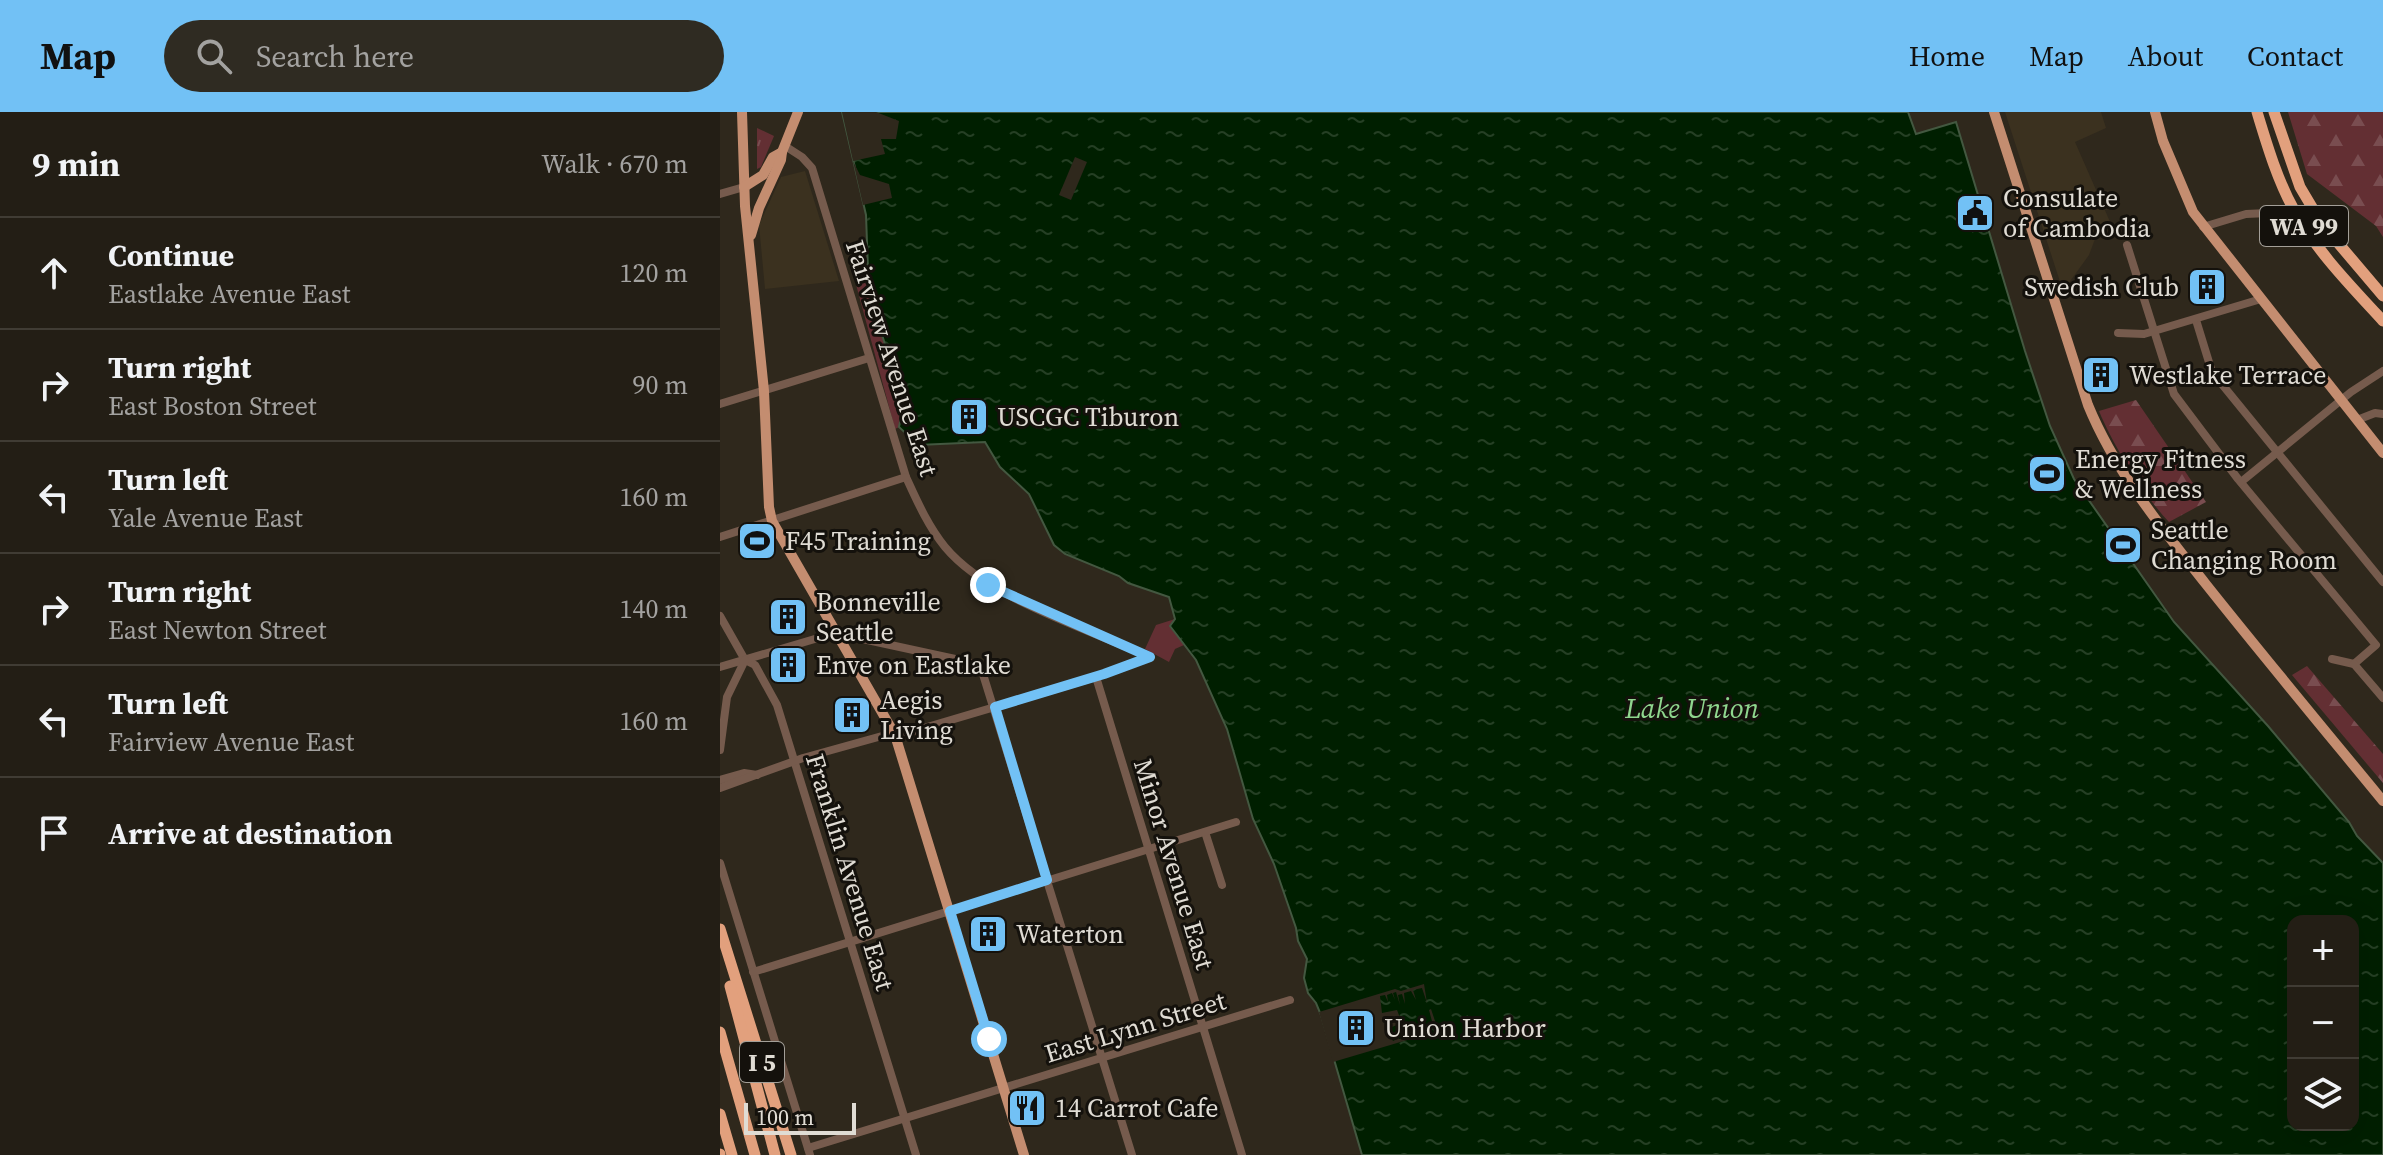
<!DOCTYPE html>
<html lang="en">
<head>
<meta charset="utf-8">
<style>
  :root { --surface:#231e15; --page:#2f2b22; --text:#f1f3f6; --muted:#a3a2a0; --line:#403c34; --accent:#72c1f5 }
  body { margin:0; font-family:"Source Serif 4",serif; background:var(--page); color:var(--text) }
  .controls { position:absolute; right:24px; bottom:24px; display:grid; overflow:hidden; border-radius:16px; box-shadow:0 8px 32px #0002 }
  .controls button { width:72px; height:72px; display:grid; place-items:center; padding:0; border:0; border-bottom:2px solid var(--line); background:var(--surface); color:var(--text); font:40px sans-serif }
  .scale { position:absolute; left:24px; bottom:20px; width:112px; box-sizing:border-box; padding-left:8px; border:4px solid #e0dcd4; border-top:0; font-size:22px; line-height:28px; white-space:nowrap; color:#e0dcd4; -webkit-text-stroke:6px #14110c; paint-order:stroke }
  .stop { position:absolute; width:24px; height:24px; margin:-18px; border:6px solid #72c1f5; border-radius:50%; background:#fff }
  .stop.end { background:#72c1f5; border-color:#fff; box-shadow:0 2px 8px #0008 }
  .list { margin:0; padding:0; list-style:none }
  h2 { display:flex; justify-content:space-between; align-items:center; height:104px; margin:0; padding:0 32px; font-size:34px }
  h2 small { font-size:26px; font-weight:400; color:var(--muted) }
  .list li { display:grid; grid-template-columns:52px 1fr auto; gap:24px; align-items:center; box-sizing:border-box; height:112px; padding:0 32px; border-top:2px solid var(--line) }
  .list b { display:block; font-size:30px; white-space:nowrap }
  .list p { margin:0; font-size:26px; white-space:nowrap; color:var(--muted) }
  .list em { font-size:26px; font-style:normal; color:var(--muted) }
  .icon { flex:none; width:44px; height:44px; fill:none; stroke:currentColor; stroke-width:2; stroke-linecap:round; stroke-linejoin:round }
  .map { position:relative; flex:none; width:1663px; height:1043px; overflow:hidden }
  header { display:flex; align-items:center; gap:48px; box-sizing:border-box; height:112px; padding:0 40px; background:var(--accent); color:#111 }
  header strong { font-size:38px }
  nav { display:flex; gap:44px; margin-inline-start:auto; font-size:28px }
  .search { width:560px; height:72px; background:var(--page); display:flex; align-items:center; gap:20px; box-sizing:border-box; padding:0 28px; border-radius:44px; color:var(--muted); font-size:30px }
  main { display:flex }
  aside { flex:1; background:var(--surface) }
  .map>svg:first-child { display:block }
  .built { fill:#3b311f }
  .grass { fill:url(#grass-tufts) }
  .forest { fill:url(#forest-firs) }
  .park { fill:#632f33 }
  .water { fill:url(#water-ripples); stroke:#435840; stroke-width:2; fill-rule:evenodd }
  .pier { fill:#2f281c }
  .lines { fill:none; stroke-linecap:round; stroke-linejoin:round }
  .minor { stroke:#765b4d; stroke-width:8 }
  .major { stroke:#c48d70; stroke-width:10 }
  .highway { stroke:#e2a07d; stroke-width:11 }
  .route { stroke:#72c1f5; stroke-width:10 }
  .labels { text-anchor:middle; dominant-baseline:central; stroke-width:6; stroke-linejoin:round; paint-order:stroke }
  .shield { fill:#14110c; stroke:#a39f98; stroke-width:2 }
  .shield-label { font-size:24px; font-weight:bold; fill:#e0dcd4 }
  .poi-label { font-size:26px; fill:#e0dcd4; stroke:#14110c; text-anchor:start }
  .street-label { font-size:26px; fill:#e0dcd4; stroke:#14110c }
  .water-label { font-size:28px; font-style:italic; fill:#8fd68e; stroke:#14110c }
</style>
</head>
<body>
<header>
<strong>Map</strong>
<div class="search"><svg class="icon" aria-label="search" viewBox="0 0 24 24"><circle cx="10" cy="10" r="6"/><path d="M15 15l6 6"/></svg>Search here</div>
<nav><a>Home</a><a>Map</a><a>About</a><a>Contact</a></nav>
</header>
<main>
<aside>
<h2>9 min<small>Walk · 670 m</small></h2>
<ul class="list">
<li><svg class="icon" aria-label="ahead" viewBox="0 0 24 24"><path d="M12 20V5M6 11l6-6 6 6"/></svg><div><b>Continue</b><p>Eastlake Avenue East</p></div><em>120 m</em></li>
<li><svg class="icon" aria-label="right" viewBox="0 0 24 24"><path d="M7 20v-9h11M14 6l5 5-5 5"/></svg><div><b>Turn right</b><p>East Boston Street</p></div><em>90 m</em></li>
<li><svg class="icon" aria-label="left" viewBox="0 0 24 24"><path d="M17 20v-9H6M10 6l-5 5 5 5"/></svg><div><b>Turn left</b><p>Yale Avenue East</p></div><em>160 m</em></li>
<li><svg class="icon" aria-label="right" viewBox="0 0 24 24"><path d="M7 20v-9h11M14 6l5 5-5 5"/></svg><div><b>Turn right</b><p>East Newton Street</p></div><em>140 m</em></li>
<li><svg class="icon" aria-label="left" viewBox="0 0 24 24"><path d="M17 20v-9H6M10 6l-5 5 5 5"/></svg><div><b>Turn left</b><p>Fairview Avenue East</p></div><em>160 m</em></li>
<li><svg class="icon" aria-label="arrive" viewBox="0 0 24 24"><path d="M6 21V4h12l-3 4 3 4H6"/></svg><div><b>Arrive at destination</b></div></li>
</ul>
</aside>
<div class="map">
<svg width="1663" height="1043" viewBox="0 0 1663 1043">
  <defs>
    <pattern id="grass-tufts" width="24" height="20" patternUnits="userSpaceOnUse" patternTransform="scale(2)"><rect width="24" height="20" fill="#632f33"/><path d="M3 7l-1-3M5 7V3M7 7l1-3M15 17l-1-3M17 17v-4M19 17l1-3" fill="none" stroke="#794d50"/></pattern>
    <pattern id="forest-firs" width="22" height="20" patternUnits="userSpaceOnUse" patternTransform="scale(2)"><rect width="22" height="20" fill="#632f33"/><path d="M5 1l3.5 6h-7zM16 11l3.5 6h-7z" fill="#794d50"/></pattern>
    <pattern id="water-ripples" width="26" height="14" patternUnits="userSpaceOnUse" patternTransform="scale(2)"><rect width="26" height="14" fill="#001f00"/><path d="M2 4q2-2 4 0t4 0M15 11q2-2 4 0t4 0" fill="none" stroke="#253f24"/></pattern>
  </defs>
  <rect width="100%" height="100%" fill="#2f281c"/>
  <g class="built">
    <polygon points="1285,0 1381,0 1386,16 1355,30 1391,112 1375,127 1369,143 1343,179"/>
    <polygon points="85,59 119,169 45,177 39,113 61,65"/>
  </g>
  <polygon class="grass" points="37,16 54,24 41,55 37,57"/>
  <g class="forest">
    <polygon points="1568,0 1663,0 1663,125 1656,114 1587,62"/>
    <path d="M1416 288 1486 390 1449 410C1424 384 1393 333 1379 299Z"/>
    <polygon points="1587,554 1663,642 1663,671 1572,563"/>
  </g>
  <g class="park">
    <polygon points="131,154 148,158 153,195 184,291 179,315 175,317"/>
    <polygon points="455,507 450,515 464,533 455,537 449,550 425,537 436,513"/>
  </g>
  <path class="water" d="M122 0H1188L1196 22 1236 10 1305 239 1330 314 1354 367 1454 510 1548 614 1629 710 1637 724 1663 751V1043H642L601 903 596 891 588 881 584 866 587 847 578 829 576 816 554 752 533 707 507 617 476 548 450 514 455 507 449 485 408 471 399 464 345 442 334 433 309 382 280 355 265 330 198 333 179 315 184 291 153 195 148 158 146 103ZM1573 809H1633V1013H1573Z"/>
  <g class="pier">
    <polygon points="122,0 156,0 179,9 176,27 161,27 165,42 133,49 140,63 169,72 172,86 143,93 133,49"/>
    <polygon points="355,45 367,50 351,88 339,83"/>
    <polygon points="704,872 707,891 702,876 693,878 696,888 691,879 684,881 685,892 682,882 678,883 680,893 676,880 673,881 675,888 672,881 667,883 668,890 665,883 660,884 662,901 677,898 682,911 667,917 673,929 677,927 677,920 679,927 685,925 684,918 686,924 689,924 686,912 689,920 696,918 695,909 698,918 704,916 704,907 706,915 713,913 709,898 711,897 717,915 694,921 694,926 613,950 599,900 675,877 681,879"/>
  </g>
  <g class="lines">
    <g class="minor">
      <path d="M65 34 82 45 92 56 186 365C197 389 208 414 225 435 268 487 369 517 430 545"/>
      <polyline points="0,82 24,75"/>
      <polyline points="1483,115 1526,102 1548,101"/>
      <polyline points="1407,133 1454,282 1518,367 1656,533 1634,552"/>
      <polyline points="1476,208 1492,260 1663,470"/>
      <polyline points="1398,221 1424,222 1541,187"/>
      <polyline points="0,292 149,246"/>
      <polyline points="1637,308 1655,301 1663,302"/>
      <polyline points="1521,370 1631,280 1663,259"/>
      <polyline points="0,425 186,365"/>
      <polyline points="0,504 25,548 35,553 57,593 196,1043"/>
      <polyline points="1612,547 1634,552"/>
      <polyline points="1634,552 1663,586"/>
      <polyline points="0,555 115,521 249,550 262,559 412,1043"/>
      <polyline points="376,565 522,1043"/>
      <polyline points="0,638 7,585 25,548"/>
      <polyline points="0,668 24,661 37,663"/>
      <polyline points="0,676 83,646 162,624 187,621 376,565 430,545"/>
      <polyline points="485,720 502,773"/>
      <polyline points="0,751 90,1043"/>
      <polyline points="33,860 516,710"/>
      <polyline points="88,1036 570,888"/>
    </g>
    <g class="major">
      <polyline points="22,0 25,94 44,279 49,395 52,409 175,623 304,1043"/>
      <path d="M1274 0 1368 293C1395 359 1441 415 1485 471 1543 544 1603 616 1663 689"/>
      <polyline points="1435,0 1443,29 1473,100 1663,341"/>
      <polyline points="24,75 43,63 53,45 62,40"/>
      <polyline points="31,123 39,96 61,48 62,40 78,0"/>
    </g>
    <g class="highway">
      <path d="M1537 0C1547 33 1557 67 1574 98 1597 140 1631 174 1663 209"/>
      <polyline points="1554,0 1580,75 1602,112 1663,184"/>
      <polyline points="0,817 71,1043"/>
      <polyline points="10,874 55,1043"/>
      <polyline points="0,920 35,1043"/>
      <polyline points="0,1002 12,1043"/>
      <polyline points="0,1042 0,1043"/>
    </g>
  </g>
  <g class="lines">
    <polyline class="route" points="268,473 430,545 384,562 275,595 327,768 230,799 269,927"/>
  </g>
  <defs>
    <g id="civic-square" transform="scale(2)"><rect x="-9" y="-9" width="18" height="18" rx="4" fill="#72c1f5" stroke="#14110c"/><path d="M-.6-6.5H3V-4.5H.6V-3L4-1V1h2V6H-6V1h2V-1L-.6-3ZM-1.2 2.5V6h2.4V2.5Z" fill="#111"/></g>
    <g id="building-square" transform="scale(2)"><rect x="-9" y="-9" width="18" height="18" rx="4" fill="#72c1f5" stroke="#14110c"/><path d="M-4-6H4V6H1V3H-1V6H-4ZM-2.5-4.3h1.7v1.8h-1.7ZM.8-4.3h1.7v1.8H.8ZM-2.5-1h1.7V.8h-1.7ZM.8-1h1.7V.8H.8Z" fill="#111"/></g>
    <g id="stadium-square" transform="scale(2)"><rect x="-9" y="-9" width="18" height="18" rx="4" fill="#72c1f5" stroke="#14110c"/><path d="M0-5a6.5 5 0 1 0 0 10a6.5 5 0 1 0 0-10ZM-3.5-1.8h7v3.6h-7Z" fill="#111"/></g>
    <g id="restaurant-square" transform="scale(2)"><rect x="-9" y="-9" width="18" height="18" rx="4" fill="#72c1f5" stroke="#14110c"/><path d="M-5-6h1v4h1v-4h1v4h1v-4h1v5L-1.5 .5V6h-2V.5L-5-1ZM5-6V6H3V1.5H1.5Q1.5-4 5-6Z" fill="#111"/></g>
  </defs>
  <g fill-rule="evenodd">
    <use href="#civic-square" x="1255" y="101"/>
    <use href="#building-square" x="1487" y="175"/>
    <use href="#building-square" x="1381" y="263"/>
    <use href="#building-square" x="249" y="305"/>
    <use href="#stadium-square" x="1327" y="362"/>
    <use href="#stadium-square" x="37" y="429"/>
    <use href="#stadium-square" x="1403" y="433"/>
    <use href="#building-square" x="68" y="505"/>
    <use href="#building-square" x="68" y="553"/>
    <use href="#building-square" x="132" y="603"/>
    <use href="#building-square" x="268" y="822"/>
    <use href="#building-square" x="636" y="916"/>
    <use href="#restaurant-square" x="307" y="996"/>
  </g>
  <g class="labels">
    <g class="shield">
      <rect x="1540" y="94" width="88" height="40" rx="6"/>
      <rect x="20" y="930" width="44" height="40" rx="6"/>
    </g>
    <g class="shield-label">
      <text x="1584" y="114">WA 99</text>
      <text x="42" y="950">I 5</text>
    </g>
    <g class="poi-label">
      <text x="1283" y="86">Consulate<tspan x="1283" dy="30">of Cambodia</tspan></text>
      <text x="1459" y="175" text-anchor="end">Swedish Club</text>
      <text x="1409" y="263">Westlake Terrace</text>
      <text x="277" y="305">USCGC Tiburon</text>
      <text x="1355" y="347">Energy Fitness<tspan x="1355" dy="30">&amp; Wellness</tspan></text>
      <text x="1431" y="418">Seattle<tspan x="1431" dy="30">Changing Room</tspan></text>
      <text x="65" y="429">F45 Training</text>
      <text x="96" y="490">Bonneville<tspan x="96" dy="30">Seattle</tspan></text>
      <text x="96" y="553">Enve on Eastlake</text>
      <text x="160" y="588">Aegis<tspan x="160" dy="30">Living</tspan></text>
      <text x="296" y="822">Waterton</text>
      <text x="664" y="916">Union Harbor</text>
      <text x="335" y="996">14 Carrot Cafe</text>
    </g>
    <g class="street-label">
      <text transform="translate(172 246) rotate(72)">Fairview Avenue East</text>
      <text transform="translate(454 752) rotate(73)">Minor Avenue East</text>
      <text transform="translate(130 760) rotate(73)">Franklin Avenue East</text>
      <text transform="translate(415 915) rotate(-17)">East Lynn Street</text>
    </g>
    <g class="water-label">
      <text x="972" y="596">Lake Union</text>
    </g>
  </g>
</svg>
<div class="controls">
<button>+</button>
<button>−</button>
<button><svg class="icon" aria-label="layers" viewBox="0 0 24 24"><path d="M12 4l9 5-9 5-9-5zM3 14l9 5 9-5"/></svg></button>
</div>
<div class="scale">100 m</div>
<div class="stop" style="left:269px;top:927px"></div>
<div class="stop end" style="left:268px;top:473px"></div>
</div>
</main>
</body>
</html>
